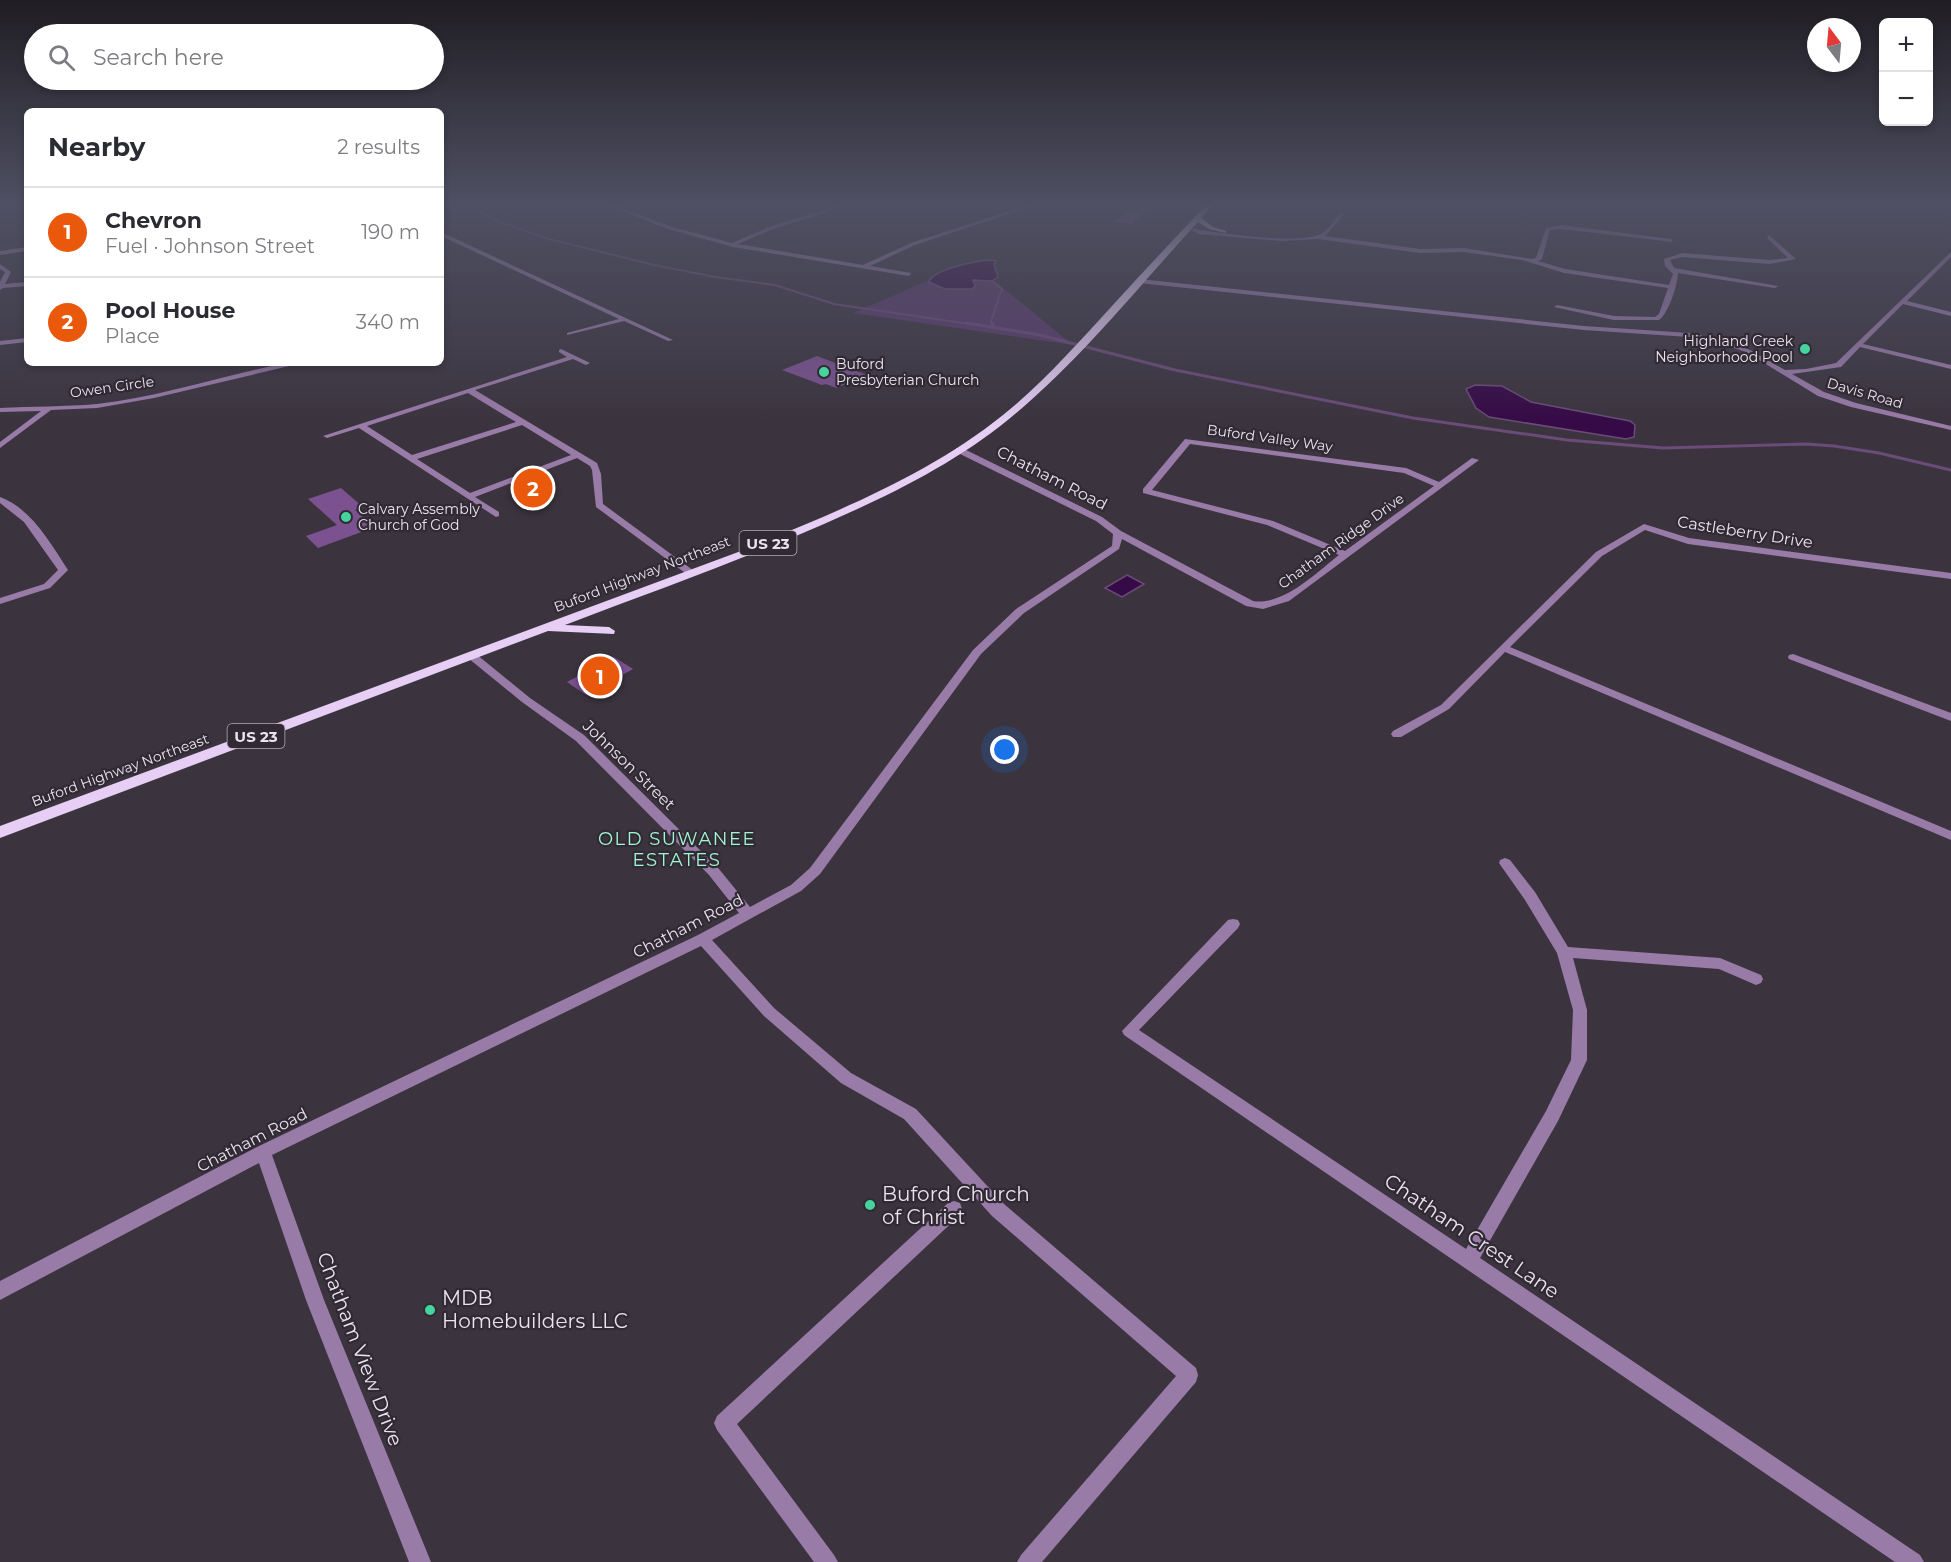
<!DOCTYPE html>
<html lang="en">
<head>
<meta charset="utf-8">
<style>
  :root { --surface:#fff; --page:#f2f2f3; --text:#2b2b33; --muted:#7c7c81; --line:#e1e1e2; --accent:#ea580c }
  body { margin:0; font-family:Montserrat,sans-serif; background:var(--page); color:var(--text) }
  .controls { position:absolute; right:18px; top:18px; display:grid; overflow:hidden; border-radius:9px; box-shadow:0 3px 9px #0003 }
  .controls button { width:54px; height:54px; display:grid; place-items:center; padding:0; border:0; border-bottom:2px solid var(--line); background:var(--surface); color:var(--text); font:30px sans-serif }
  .compass { position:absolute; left:1807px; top:18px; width:54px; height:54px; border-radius:50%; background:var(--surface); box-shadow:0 3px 9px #0003; rotate:344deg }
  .you { position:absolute; left:1005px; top:750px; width:21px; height:21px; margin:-15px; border:4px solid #fff; border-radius:50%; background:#1a73e8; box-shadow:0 0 0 9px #1a73e833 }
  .badge { display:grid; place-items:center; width:39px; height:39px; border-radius:50%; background:var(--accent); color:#fff; font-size:20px; font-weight:700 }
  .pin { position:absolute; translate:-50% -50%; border:3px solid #fff; box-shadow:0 2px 6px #0006 }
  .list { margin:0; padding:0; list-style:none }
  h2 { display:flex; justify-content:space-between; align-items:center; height:78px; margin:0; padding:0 24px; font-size:26px }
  h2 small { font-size:20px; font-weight:400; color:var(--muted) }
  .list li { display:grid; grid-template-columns:39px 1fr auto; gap:18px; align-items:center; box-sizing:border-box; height:90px; padding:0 24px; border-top:2px solid var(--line) }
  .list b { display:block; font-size:22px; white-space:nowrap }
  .list p { margin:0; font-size:20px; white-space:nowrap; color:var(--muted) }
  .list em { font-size:20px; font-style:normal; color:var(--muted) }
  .icon { flex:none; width:33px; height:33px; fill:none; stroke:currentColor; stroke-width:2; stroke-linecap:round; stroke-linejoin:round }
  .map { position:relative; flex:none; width:1951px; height:1562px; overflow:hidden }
  .search { position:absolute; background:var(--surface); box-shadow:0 3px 9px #0003; left:24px; top:24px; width:420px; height:66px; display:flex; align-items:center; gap:15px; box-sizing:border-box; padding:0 21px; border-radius:33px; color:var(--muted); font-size:22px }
  .panel { position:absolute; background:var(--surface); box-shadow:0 3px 9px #0003; left:24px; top:108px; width:420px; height:258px; border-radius:9px }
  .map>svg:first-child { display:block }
  .green { fill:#5b396b }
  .water { fill:#350a46; stroke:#6b4b78; stroke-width:1.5 }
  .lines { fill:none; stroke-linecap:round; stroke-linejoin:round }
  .stream-far1 { stroke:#6b4b78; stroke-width:2 }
  .stream { stroke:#6b4b78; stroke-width:3 }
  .building { fill:#7b5190 }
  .minor { fill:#997ba8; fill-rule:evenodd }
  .primary { fill:#e6cef4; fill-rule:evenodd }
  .poi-dot { fill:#46d49e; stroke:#312a35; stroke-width:2 }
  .labels { text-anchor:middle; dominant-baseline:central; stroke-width:4.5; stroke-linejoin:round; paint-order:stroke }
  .far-poi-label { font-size:14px; fill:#e9e4ec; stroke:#312a35; text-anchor:start }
  .far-street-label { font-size:14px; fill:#e9e4ec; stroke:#312a35 }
  .shield { fill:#312a35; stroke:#b2acb5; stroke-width:1.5 }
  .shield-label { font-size:15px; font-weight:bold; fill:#e9e4ec }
  .street-label { font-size:16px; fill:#e9e4ec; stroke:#312a35 }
  .neighbourhood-label { font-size:18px; letter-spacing:1.5px; fill:#a0f6ce; stroke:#312a35 }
  .near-poi-label { font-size:20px; fill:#e9e4ec; stroke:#312a35; text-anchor:start }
  .near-street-label { font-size:20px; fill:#e9e4ec; stroke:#312a35 }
</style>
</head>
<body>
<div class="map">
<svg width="1951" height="1562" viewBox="0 0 1951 1562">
  <rect width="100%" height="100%" fill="#3b343f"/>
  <polygon class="green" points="971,262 1073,345 853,313"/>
  <g class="water">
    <path d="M990 260 996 261 994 264 998 277 992 281 973 280 975 286 972 289H945L929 282C933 269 976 261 990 260Z"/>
    <polygon points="1475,385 1502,386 1531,402 1630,421 1635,425 1634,437 1626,439 1489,417 1476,408 1466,389"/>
    <polygon points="1127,575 1144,584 1122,597 1105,588"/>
  </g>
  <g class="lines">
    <g class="stream-far1">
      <polyline points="470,206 502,223 549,239 654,265 715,277 775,285 834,304 976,325"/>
      <polyline points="992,281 1002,289 991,321 993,325"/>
    </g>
    <g class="stream">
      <polyline points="967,323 1040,335 1175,370 1413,418 1567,440 1663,448 1806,444 1834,446 1879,453 1951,470"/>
      <polyline points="992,323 994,327"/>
    </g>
  </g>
  <g class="building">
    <polygon points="1133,206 1152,206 1132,224 1115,222"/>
    <polygon points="817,356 867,375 836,388 826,384 822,385 782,370"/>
    <polygon points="341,488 363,507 355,510 375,527 318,548 306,536 337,525 308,499"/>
    <polygon points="614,657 633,669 586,695 567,682"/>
  </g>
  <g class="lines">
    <g class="minor">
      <polygon points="609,206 617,206 672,227 732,243 769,227 837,206 846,206 773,229 738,244 863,265 911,243 1024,206 1033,206 915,245 870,266 911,273 909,276 733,247 668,229"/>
      <path d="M1342 212 1344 215 1325 236 1420 249 1464 248 1532 259 1536 258 1546 228 1561 225 1671 239 1673 242 1561 229 1550 230 1542 259 1538 261 1565 269 1669 285 1673 274 1665 266 1664 259 1682 253 1770 260 1788 258 1767 238 1769 235 1796 259 1770 264 1682 257 1670 260 1674 268 1778 286 1775 288 1678 273C1678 283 1669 313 1659 320H1614L1554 307 1557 305 1614 316 1655 317 1659 314 1668 288 1564 273 1522 260 1464 252 1420 253 1318 239 1282 241 1198 234 1192 230 1195 228 1199 230C1225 233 1302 246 1322 233 1331 228 1334 218 1342 212Z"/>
      <polygon points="441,232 673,340 668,341 624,321 567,335 567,333 619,319 441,236"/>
      <polygon points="27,247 27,251 0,255 0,251"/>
      <polygon points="1951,252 1951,257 1907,301 1951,312 1951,316 1903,304 1863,344 1951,365 1951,369 1860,347 1841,367 1792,374 1824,392 1856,403 1951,426 1951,430 1851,407 1818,396 1746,352 1719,343 1689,337 1584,330 1139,283 1136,281 1139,279 1584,326 1689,333 1723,340 1750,350 1785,370 1806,369 1836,363"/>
      <polygon points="0,264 11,272 5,284 27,282 27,286 3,288 0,290 0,282 5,272 0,269"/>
      <polygon points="27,338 27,342 0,345 0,341"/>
      <path d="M561 349 590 363 586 365 573 359 475 390 597 463 601 474 603 504 694 571V575H688L596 507 592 470 590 466 577 458 475 497 499 512V516L496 517 359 428 327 438 323 436 567 357 559 352V350ZM468 393 516 422 412 455 367 426ZM522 425 571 455 470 493 417 459Z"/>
      <path d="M287 363H302L154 398 97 408 51 410 0 448V442L41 411 0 412V408C32 406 65 407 97 404 161 397 223 375 287 363Z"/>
      <path d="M1185 439 1406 468 1439 482 1472 458 1479 460 1289 601 1263 609 1246 606 1122 539 1119 549 1024 613 981 654 820 874 801 891 712 940 774 1008 851 1073 916 1109 1004 1204 1196 1368 1198 1375 1196 1382 1042 1562H1017L1021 1555 1176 1376 992 1216 904 1119 841 1083 764 1016 701 946 272 1155 324 1300 431 1562H409L306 1300 259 1163 0 1300V1281L257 1147 698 935 739 913 709 875 576 741 522 702 468 658 467 656 468 654H476L530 698 584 735 719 869 750 907 791 885 810 868 973 650 1016 609 1112 546 1113 534 1096 521 956 452V448H962L1102 517 1121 531 1253 601C1283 606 1316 573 1339 555L1267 525 1143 493V489ZM1190 444 1404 473 1434 486 1345 551 1273 521 1152 490Z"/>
      <path d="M0 497C31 508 51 544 68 570L50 588 0 604V598L44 584 58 570 24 522 0 503Z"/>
      <polygon points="1644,524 1689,538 1951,573 1951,579 1688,544 1645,530 1602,556 1510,647 1951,831 1951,840 1505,652 1449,709 1401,737 1393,737 1391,734 1393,731 1441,705 1596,552"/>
      <polygon points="1793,654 1951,713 1951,721 1789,659 1788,657 1789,655"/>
      <polygon points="1505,858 1510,860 1535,892 1568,947 1720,958 1761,975 1763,979 1761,983 1756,985 1719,969 1573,958 1587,1010 1587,1060 1558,1121 1480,1258 1920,1555 1924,1562 1895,1562 1124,1035 1122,1031 1228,920 1233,919 1238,920 1240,924 1238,928 1139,1030 1466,1249 1546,1111 1571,1060 1573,1010 1557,953 1525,900 1499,863 1500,860"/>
      <polygon points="954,1201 960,1203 962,1209 960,1215 737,1424 834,1555 838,1562 814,1562 717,1430 714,1423 717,1416 948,1203"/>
    </g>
    <path class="primary" d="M1205 206H1212L1201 218 1213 227 1226 231V233L1209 229 1198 222C1138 287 1078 363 1009 419 954 464 888 496 824 524 739 561 652 592 565 625L609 627 615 631 614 634 548 631 0 838V826L741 551C831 514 926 477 1003 415 1043 383 1077 344 1112 306 1143 272 1174 239 1205 206Z"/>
  </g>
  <linearGradient id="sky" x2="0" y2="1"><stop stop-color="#201d23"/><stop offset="0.48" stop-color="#4f5063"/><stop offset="1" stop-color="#4f5063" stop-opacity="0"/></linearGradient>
  <rect width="1951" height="425" fill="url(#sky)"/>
  <g class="poi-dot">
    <circle cx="1805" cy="349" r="6"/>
    <circle cx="824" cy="372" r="6"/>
    <circle cx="346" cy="517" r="6"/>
    <circle cx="870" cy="1205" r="6"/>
    <circle cx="430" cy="1310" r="6"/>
  </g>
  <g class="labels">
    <g class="far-poi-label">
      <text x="1793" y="341" text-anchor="end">Highland Creek<tspan x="1793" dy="16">Neighborhood Pool</tspan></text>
      <text x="836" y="364">Buford<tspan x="836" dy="16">Presbyterian Church</tspan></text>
      <text x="358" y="509">Calvary Assembly<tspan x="358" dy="16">Church of God</tspan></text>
    </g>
    <g class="far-street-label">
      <text transform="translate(112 387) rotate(-8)">Owen Circle</text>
      <text transform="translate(1865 393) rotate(16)">Davis Road</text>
      <text transform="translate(1270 438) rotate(8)">Buford Valley Way</text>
      <text transform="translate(1341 541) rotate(-36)">Chatham Ridge Drive</text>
      <text transform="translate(642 574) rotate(-21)">Buford Highway Northeast</text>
      <text transform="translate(120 770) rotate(-20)">Buford Highway Northeast</text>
    </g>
    <g class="shield">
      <rect x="739.5" y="531" width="57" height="24" rx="4.5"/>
      <rect x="227.5" y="724" width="57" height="24" rx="4.5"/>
    </g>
    <g class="shield-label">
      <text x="768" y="543">US 23</text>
      <text x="256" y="736">US 23</text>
    </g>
    <g class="street-label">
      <text transform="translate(1052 478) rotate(27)">Chatham Road</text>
      <text transform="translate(1745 532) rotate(9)">Castleberry Drive</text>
      <text transform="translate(629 765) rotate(44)">Johnson Street</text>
      <text transform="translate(688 926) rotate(-27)">Chatham Road</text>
      <text transform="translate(252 1140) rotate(-27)">Chatham Road</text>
    </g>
    <g class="neighbourhood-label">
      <text x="677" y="839">OLD SUWANEE<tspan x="677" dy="21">ESTATES</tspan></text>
    </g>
    <g class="near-poi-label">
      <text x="882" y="1194">Buford Church<tspan x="882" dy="23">of Christ</tspan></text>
      <text x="442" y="1298">MDB<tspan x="442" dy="23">Homebuilders LLC</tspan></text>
    </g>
    <g class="near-street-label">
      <text transform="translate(1472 1236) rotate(34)">Chatham Crest Lane</text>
      <text transform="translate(360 1349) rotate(69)">Chatham View Drive</text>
    </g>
  </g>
</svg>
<div class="controls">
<button>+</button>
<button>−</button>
</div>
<svg class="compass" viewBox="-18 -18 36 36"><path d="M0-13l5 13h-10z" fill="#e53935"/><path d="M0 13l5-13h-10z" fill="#7c7c81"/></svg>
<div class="you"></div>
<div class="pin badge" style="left:600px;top:676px">1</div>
<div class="pin badge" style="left:533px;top:488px">2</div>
<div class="search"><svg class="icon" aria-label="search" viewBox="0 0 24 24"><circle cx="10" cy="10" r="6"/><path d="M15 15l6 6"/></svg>Search here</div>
<section class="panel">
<h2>Nearby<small>2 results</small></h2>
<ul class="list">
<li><span class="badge">1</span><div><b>Chevron</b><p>Fuel · Johnson Street</p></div><em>190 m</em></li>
<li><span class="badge">2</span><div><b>Pool House</b><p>Place</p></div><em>340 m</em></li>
</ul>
</section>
</div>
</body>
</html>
